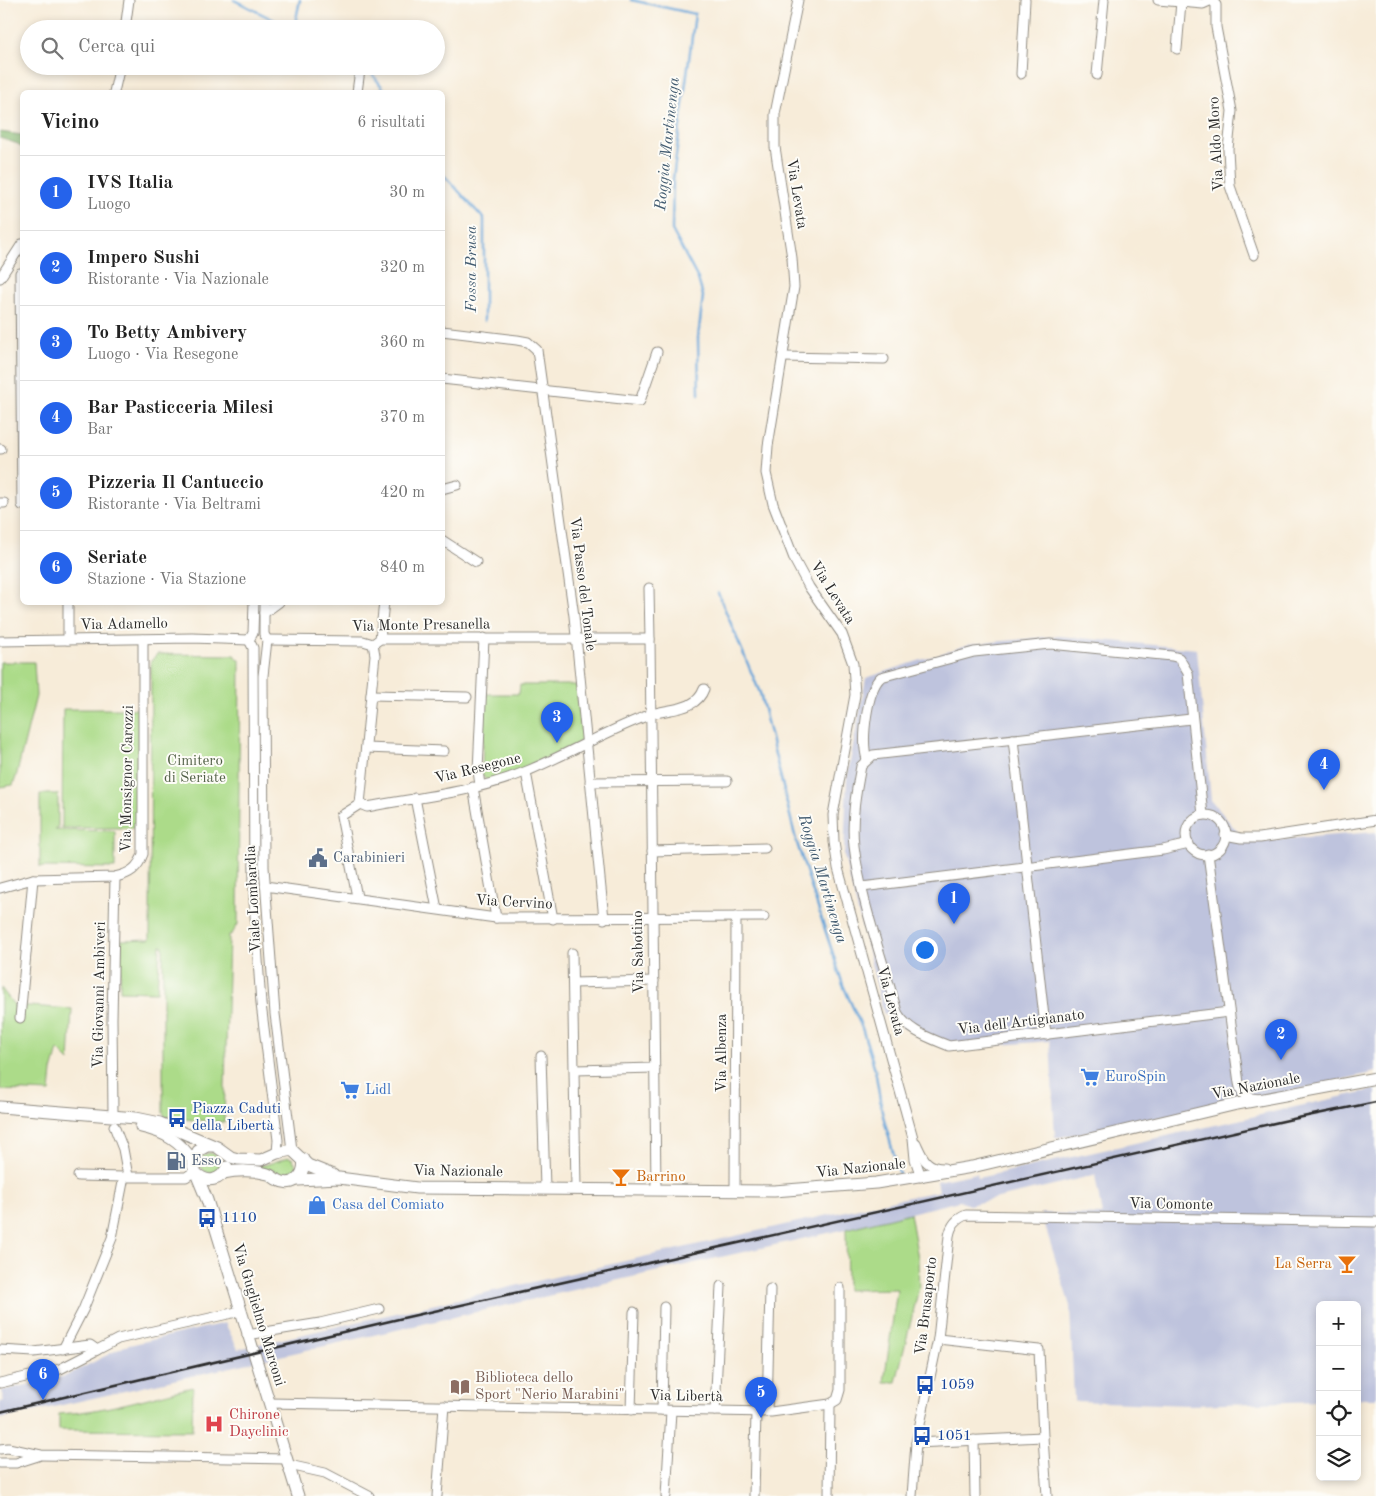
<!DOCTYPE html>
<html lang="it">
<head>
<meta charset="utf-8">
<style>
  :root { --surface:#fff; --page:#f2f2f2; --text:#222; --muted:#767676; --line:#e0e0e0; --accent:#2563eb }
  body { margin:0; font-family:"Old Standard TT",serif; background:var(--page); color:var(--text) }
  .controls { position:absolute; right:15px; bottom:15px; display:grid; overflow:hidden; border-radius:8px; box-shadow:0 2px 8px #0003 }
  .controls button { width:45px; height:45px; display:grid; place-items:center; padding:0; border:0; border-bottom:1px solid var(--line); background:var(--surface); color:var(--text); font:25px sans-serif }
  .you { position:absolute; left:924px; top:949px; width:18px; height:18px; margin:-12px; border:4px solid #fff; border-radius:50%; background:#1a73e8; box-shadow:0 0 0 8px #1a73e833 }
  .badge { display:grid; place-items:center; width:32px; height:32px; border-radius:50%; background:var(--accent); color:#fff; font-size:16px; font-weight:700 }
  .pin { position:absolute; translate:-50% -41px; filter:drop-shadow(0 1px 2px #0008) }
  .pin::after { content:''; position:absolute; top:26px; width:18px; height:15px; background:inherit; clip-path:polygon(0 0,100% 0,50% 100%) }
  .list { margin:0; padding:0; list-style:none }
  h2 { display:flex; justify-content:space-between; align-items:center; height:65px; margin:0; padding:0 20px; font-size:21px }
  h2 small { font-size:16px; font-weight:400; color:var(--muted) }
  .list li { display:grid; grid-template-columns:32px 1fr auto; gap:15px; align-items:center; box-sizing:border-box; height:75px; padding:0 20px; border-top:1px solid var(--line) }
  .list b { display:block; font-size:19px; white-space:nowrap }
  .list p { margin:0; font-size:16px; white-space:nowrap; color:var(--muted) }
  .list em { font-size:16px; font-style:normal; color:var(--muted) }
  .icon { flex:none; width:28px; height:28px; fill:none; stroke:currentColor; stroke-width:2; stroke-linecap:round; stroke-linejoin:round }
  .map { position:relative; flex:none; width:1376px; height:1496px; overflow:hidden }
  .search { position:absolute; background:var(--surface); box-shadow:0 2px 8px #0003; left:20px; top:20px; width:425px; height:55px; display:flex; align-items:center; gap:12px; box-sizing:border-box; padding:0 18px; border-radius:28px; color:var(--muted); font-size:19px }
  .panel { position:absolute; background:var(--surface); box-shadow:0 2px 8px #0003; left:20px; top:90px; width:425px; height:515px; border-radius:8px }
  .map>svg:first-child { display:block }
  .industrial { fill:#bec3dd }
  .green { fill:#acdb89; stroke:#6c835a }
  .forest { fill:#89bb75; stroke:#5a7350 }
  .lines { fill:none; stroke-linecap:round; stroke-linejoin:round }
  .stream { stroke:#67a5d9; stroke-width:2.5 }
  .street-casing { stroke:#918c82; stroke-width:11 }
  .secondary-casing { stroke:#918c82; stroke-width:13 }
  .street { stroke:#fff; stroke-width:9 }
  .secondary { stroke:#fff; stroke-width:11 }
  .rail { stroke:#2b2b2b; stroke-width:2.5 }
  .labels { text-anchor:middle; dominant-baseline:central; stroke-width:4; stroke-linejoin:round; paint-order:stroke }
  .street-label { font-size:15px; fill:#2b2b2b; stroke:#fdfcf7 }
  .park-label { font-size:15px; fill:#526047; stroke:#fdfcf7 }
  .service-label { font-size:15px; fill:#4e5e75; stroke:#fdfcf7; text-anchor:start }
  .shop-label { font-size:15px; fill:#366cbe; stroke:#fdfcf7; text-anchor:start }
  .transit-label { font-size:15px; fill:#164399; stroke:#fdfcf7; text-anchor:start }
  .food-label { font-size:15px; fill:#c56008; stroke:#fdfcf7; text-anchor:start }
  .education-label { font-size:15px; fill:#785e54; stroke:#fdfcf7; text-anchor:start }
  .health-label { font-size:15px; fill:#be3a42; stroke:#fdfcf7; text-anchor:start }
  .water-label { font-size:16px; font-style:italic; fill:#435c71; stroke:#fdfcf7 }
</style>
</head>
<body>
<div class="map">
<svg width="1376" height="1496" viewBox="0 0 1376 1496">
  <rect width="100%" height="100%" fill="#fdfcf7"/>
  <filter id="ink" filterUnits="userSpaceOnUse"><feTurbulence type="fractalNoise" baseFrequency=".02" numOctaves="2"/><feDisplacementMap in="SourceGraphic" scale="10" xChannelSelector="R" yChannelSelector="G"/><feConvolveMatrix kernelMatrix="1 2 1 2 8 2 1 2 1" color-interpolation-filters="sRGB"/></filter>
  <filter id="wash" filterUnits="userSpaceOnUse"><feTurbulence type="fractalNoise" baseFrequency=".0096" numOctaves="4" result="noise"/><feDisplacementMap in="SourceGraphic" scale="20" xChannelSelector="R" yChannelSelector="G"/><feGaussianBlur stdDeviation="1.12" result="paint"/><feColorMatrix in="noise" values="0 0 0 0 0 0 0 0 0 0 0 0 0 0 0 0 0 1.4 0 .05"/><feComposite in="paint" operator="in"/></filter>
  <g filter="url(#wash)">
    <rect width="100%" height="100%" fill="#f7ecd9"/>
    <g class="industrial">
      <polygon points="1059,636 1197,649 1211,800 1246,842 1376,832 1376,1072 1253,1100 1055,1138 1050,1041 946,1049 902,1027 894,1013 884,1015 844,856 847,778 866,678 970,644"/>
      <polygon points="1376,1089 1376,1399 1357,1399 1357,1305 1320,1305 1320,1401 1190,1405 1074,1401 1070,1306 1041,1213 1102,1215 1095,1175 969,1205 959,1201 846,1229 0,1419 0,1402 4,1401 1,1391 66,1376 125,1346 225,1323 238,1349 894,1200 939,1191 937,1181 977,1173 978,1178"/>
    </g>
    <g class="green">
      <polygon points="157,654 234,655 240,660 238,924 232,934 229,935 224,1122 166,1118 163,1113 163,946 160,946 157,992 120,991 121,940 150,939 151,661"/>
      <polygon points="0,662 34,662 36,696 16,777 13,785 0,787"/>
      <polygon points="520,685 576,685 582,738 580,742 526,769 487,781 482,775 484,694 519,694"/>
      <polygon points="63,709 140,709 139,828 62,828"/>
      <polygon points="40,794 58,794 58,829 55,830 115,831 115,868 40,867"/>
      <polygon points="1,988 14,1005 72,1009 69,1061 58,1050 52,1071 50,1092 0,1090"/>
      <circle cx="210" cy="1163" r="10"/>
      <polygon points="289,1157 293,1159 297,1167 293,1175 289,1178 271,1170 233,1166 233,1163 265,1165"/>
      <polygon points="910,1213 918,1258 919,1288 896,1382 884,1382 897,1289 847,1290 846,1229"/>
      <path d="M193 1387 192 1431 59 1430V1414C104 1412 149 1397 193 1387Z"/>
    </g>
    <polygon class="forest" points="0,132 22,135 22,148 18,144 0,138"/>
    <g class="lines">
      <g class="stream">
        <polyline points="234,0 292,29"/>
        <polyline points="631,0 695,14 673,179 672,230 698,279 703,296 698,338 699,394"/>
        <polyline points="294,29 300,0"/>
        <polyline points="366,66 386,92"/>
        <polyline points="442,173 484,219 484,321"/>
        <polyline points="718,593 760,693 796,840 843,985 862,1028 875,1069 882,1112 899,1174"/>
      </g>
    </g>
  </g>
  <g filter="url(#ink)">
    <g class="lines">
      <g class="street-casing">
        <g id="street">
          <polyline points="798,0 775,114 775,147 792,258 794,287 768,446 766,473 773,504 795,561 809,587 842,634 853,664 855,695 833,815 834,842 838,868 913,1138 915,1159 921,1177"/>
          <polyline points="1158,0 1203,4 1212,0"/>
          <polyline points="1212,0 1216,5 1216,27 1232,111 1228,149 1230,186 1254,255"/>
          <polyline points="125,29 129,0"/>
          <polyline points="1177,49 1181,2"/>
          <polyline points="1021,74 1025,0"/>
          <polyline points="1097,75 1104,0"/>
          <polyline points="114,92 120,66"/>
          <polyline points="357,92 360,70"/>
          <polyline points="20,273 22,505"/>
          <polyline points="0,278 22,244"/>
          <polyline points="442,331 517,340 528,342 537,350 574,616 604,919"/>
          <polyline points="783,357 884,359"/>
          <polyline points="442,379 640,401 657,352"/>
          <polyline points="0,449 1,449"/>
          <polyline points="442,489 457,485"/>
          <polyline points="0,503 4,503"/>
          <polyline points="442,540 476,562"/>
          <polyline points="649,588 650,639"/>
          <polyline points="68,602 68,640"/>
          <polyline points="254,602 253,633 249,640 253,648 254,901 261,1004 278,1140 277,1153"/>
          <polyline points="264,602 264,634 267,640 263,676 264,867 275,1014 292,1150"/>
          <polyline points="264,613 279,602"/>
          <polyline points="380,639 384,602"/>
          <polyline points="267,640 363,641 373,644 380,639 650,639 656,1189"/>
          <polyline points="0,641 192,638 249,640"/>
          <polyline points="371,695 467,697"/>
          <path d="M1191 719 873 755 861 766C856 792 851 819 854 846 861 902 882 957 897 1012 907 1031 930 1038 949 1046L1229 1012"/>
          <polyline points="1013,739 1046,1035"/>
          <polyline points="366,748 444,751"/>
          <path d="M867 759C861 741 867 689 881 677L974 652 1050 644 1172 656 1179 658 1188 673 1203 815"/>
          <polyline points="526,772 553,919"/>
          <polyline points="590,782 727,781"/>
          <polyline points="480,785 478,771 484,638"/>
          <polyline points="473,787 496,918"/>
          <polyline points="415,798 437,909"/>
          <path d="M360 804 367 807C419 797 477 792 527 771 569 754 609 729 652 714 671 708 696 711 704 689"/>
          <polyline points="360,804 375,655 373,644"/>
          <circle cx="1206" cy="835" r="20"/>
          <polyline points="1225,835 1241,838 1260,838 1376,820"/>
          <polyline points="652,851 765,848"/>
          <path d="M1208 854 1239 1083C1241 1095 1247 1098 1259 1099"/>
          <polyline points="265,886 496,918 764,917"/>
          <polyline points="862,887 1163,850 1189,844"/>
          <path d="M0 888 33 879 115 877C130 874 138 868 143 854V639"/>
          <polyline points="357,897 341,816 360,804"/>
          <polyline points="572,953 576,1188"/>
          <polyline points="573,983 654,981"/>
          <polyline points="20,1018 33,879"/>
          <polyline points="541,1056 545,1188"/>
          <polyline points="575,1070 655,1068"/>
          <polyline points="113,1114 112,1019 115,877"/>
          <polyline points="114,1126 123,1149 128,1176"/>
          <path d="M916 1143C923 1158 926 1168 944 1168"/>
          <polyline points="78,1176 124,1177"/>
          <polyline points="735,1190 736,917"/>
          <polyline points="247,1335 320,1323 379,1309"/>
          <polyline points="938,1339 1039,1350 1043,1437"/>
          <polyline points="63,1349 83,1310 112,1238 124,1177 186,1177 195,1171"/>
          <polyline points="0,1350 34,1352 90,1345 97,1350 118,1339 241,1311"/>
          <polyline points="0,1383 60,1369 97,1350"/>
          <polyline points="269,1403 771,1412 830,1404 837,1400 840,1390 840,1288"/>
          <polyline points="631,1410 634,1312"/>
          <polyline points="662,1410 664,1307"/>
          <polyline points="715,1411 721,1286"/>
          <polyline points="767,1412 770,1289"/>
          <polyline points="974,1440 975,1496"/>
          <polyline points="916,1443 1043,1437 1047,1496"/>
          <polyline points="0,1449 8,1448 41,1455 287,1459"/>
          <polyline points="0,1463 16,1463 38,1456"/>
          <polyline points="289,1465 325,1473 369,1496"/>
          <polyline points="437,1496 444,1406"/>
          <polyline points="666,1496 671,1411"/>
          <polyline points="754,1496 756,1412"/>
          <polyline points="829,1496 830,1404"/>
          <path d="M912 1496 916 1443 938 1339 949 1236C951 1225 956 1219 966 1215L1376 1222"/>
        </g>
      </g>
      <g class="secondary-casing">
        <g id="secondary">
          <polyline points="0,1107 136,1118 160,1123 217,1147 231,1157 238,1159 261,1160 277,1153 292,1150 308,1165 333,1175"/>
          <path d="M141 1127C164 1132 180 1141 193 1161"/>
          <polyline points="213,1146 207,1146 198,1151 193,1166 207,1200 298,1496"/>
          <path d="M196 1173C207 1184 221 1181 227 1167"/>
          <path d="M224 1173C237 1170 255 1170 268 1174 272 1175 274 1179 278 1180 294 1189 306 1174 303 1159"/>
          <polyline points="298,1180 339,1178 417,1188 774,1191 876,1183 972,1167 1237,1104 1376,1078"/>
        </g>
      </g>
      <use href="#street" class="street"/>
      <use href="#secondary" class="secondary"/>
      <polyline class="rail" points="0,1412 403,1318 1288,1120 1376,1102"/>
    </g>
  </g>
  <defs>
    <g id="civic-bare" transform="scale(1.5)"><path d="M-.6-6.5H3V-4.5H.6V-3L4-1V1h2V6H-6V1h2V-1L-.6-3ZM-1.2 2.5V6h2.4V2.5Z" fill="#5c6f8a" stroke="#fdfcf7" stroke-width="2.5" paint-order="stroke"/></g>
    <g id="supermarket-bare" transform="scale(1.5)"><path d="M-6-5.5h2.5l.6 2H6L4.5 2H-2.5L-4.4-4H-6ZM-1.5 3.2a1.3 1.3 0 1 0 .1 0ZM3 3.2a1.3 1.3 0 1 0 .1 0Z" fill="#3f7fe0" stroke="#fdfcf7" stroke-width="2.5" paint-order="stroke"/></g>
    <g id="bus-bare" transform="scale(1.5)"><path d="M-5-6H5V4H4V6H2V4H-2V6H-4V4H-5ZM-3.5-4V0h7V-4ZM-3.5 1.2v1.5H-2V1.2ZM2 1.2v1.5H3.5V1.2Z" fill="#1a4fb4" stroke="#fdfcf7" stroke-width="2.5" paint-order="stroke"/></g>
    <g id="fuel-bare" transform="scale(1.5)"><path d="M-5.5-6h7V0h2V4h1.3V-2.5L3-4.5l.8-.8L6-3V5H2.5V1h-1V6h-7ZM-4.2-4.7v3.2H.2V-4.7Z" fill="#5c6f8a" stroke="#fdfcf7" stroke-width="2.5" paint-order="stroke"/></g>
    <g id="bar-bare" transform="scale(1.5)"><path d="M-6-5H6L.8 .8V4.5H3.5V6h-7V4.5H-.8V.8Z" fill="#e8710a" stroke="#fdfcf7" stroke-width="2.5" paint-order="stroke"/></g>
    <g id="shop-bare" transform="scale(1.5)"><path d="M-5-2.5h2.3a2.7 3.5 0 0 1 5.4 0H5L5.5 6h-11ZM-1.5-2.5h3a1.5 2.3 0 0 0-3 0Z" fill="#3f7fe0" stroke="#fdfcf7" stroke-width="2.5" paint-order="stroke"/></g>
    <g id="library-bare" transform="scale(1.5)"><path d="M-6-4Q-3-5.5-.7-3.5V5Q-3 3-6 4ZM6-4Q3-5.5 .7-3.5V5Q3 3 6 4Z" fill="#8d6e63" stroke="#fdfcf7" stroke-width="2.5" paint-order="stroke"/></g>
    <g id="hospital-bare" transform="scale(1.5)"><path d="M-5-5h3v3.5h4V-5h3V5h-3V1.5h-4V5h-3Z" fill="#e0444e" stroke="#fdfcf7" stroke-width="2.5" paint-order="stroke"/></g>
  </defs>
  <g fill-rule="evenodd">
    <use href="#civic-bare" x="318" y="858"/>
    <use href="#supermarket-bare" x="1090" y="1077"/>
    <use href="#supermarket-bare" x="350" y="1090"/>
    <use href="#bus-bare" x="177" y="1118"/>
    <use href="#fuel-bare" x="176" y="1161"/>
    <use href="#bar-bare" x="621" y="1177"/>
    <use href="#shop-bare" x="317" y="1205"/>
    <use href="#bus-bare" x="207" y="1218"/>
    <use href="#bar-bare" x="1347" y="1264"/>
    <use href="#bus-bare" x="925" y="1385"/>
    <use href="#library-bare" x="460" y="1387"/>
    <use href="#hospital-bare" x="214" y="1424"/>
    <use href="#bus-bare" x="922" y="1436"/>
  </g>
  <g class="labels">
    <g class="street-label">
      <text transform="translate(1217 144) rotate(-93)">Via Aldo Moro</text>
      <text transform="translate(796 194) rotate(81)">Via Levata</text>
      <text transform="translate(582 584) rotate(83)">Via Passo del Tonale</text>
      <text transform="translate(832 593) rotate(58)">Via Levata</text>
      <text transform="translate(124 625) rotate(-1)">Via Adamello</text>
      <text transform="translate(421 626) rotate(-1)">Via Monte Presanella</text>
      <text transform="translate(478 769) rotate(-14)">Via Resegone</text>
      <text transform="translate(128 779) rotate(-89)">Via Monsignor Carozzi</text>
      <text transform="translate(254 899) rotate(-93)">Viale Lombardia</text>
      <text transform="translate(514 903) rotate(3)">Via Cervino</text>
      <text transform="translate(639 952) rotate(-91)">Via Sabotino</text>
      <text transform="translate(100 995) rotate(-89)">Via Giovanni Ambiveri</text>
      <text transform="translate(890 1001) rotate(75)">Via Levata</text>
      <text transform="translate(1021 1023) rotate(-7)">Via dell'Artigianato</text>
      <text transform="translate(722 1053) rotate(-90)">Via Albenza</text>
      <text transform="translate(1256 1087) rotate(-11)">Via Nazionale</text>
      <text transform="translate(861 1169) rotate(-6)">Via Nazionale</text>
      <text transform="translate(458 1172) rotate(1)">Via Nazionale</text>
      <text transform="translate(1171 1205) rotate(1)">Via Comonte</text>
      <text transform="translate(927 1306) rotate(-83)">Via Brusaporto</text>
      <text transform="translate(258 1315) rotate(73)">Via Guglielmo Marconi</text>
      <text transform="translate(686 1397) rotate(1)">Via Libertà</text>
    </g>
    <g class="park-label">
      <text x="195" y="761">Cimitero<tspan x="195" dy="17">di Seriate</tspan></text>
    </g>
    <g class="service-label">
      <text x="333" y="858">Carabinieri</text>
      <text x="191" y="1161">Esso</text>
    </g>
    <g class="shop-label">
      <text x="1105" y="1077">EuroSpin</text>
      <text x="365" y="1090">Lidl</text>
      <text x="332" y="1205">Casa del Comiato</text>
    </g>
    <g class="transit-label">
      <text x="192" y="1109">Piazza Caduti<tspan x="192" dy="17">della Libertà</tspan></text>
      <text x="222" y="1218">1110</text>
      <text x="940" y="1385">1059</text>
      <text x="937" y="1436">1051</text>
    </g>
    <g class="food-label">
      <text x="636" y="1177">Barrino</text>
      <text x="1332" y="1264" text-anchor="end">La Serra</text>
    </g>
    <g class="education-label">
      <text x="475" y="1378">Biblioteca dello<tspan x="475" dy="17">Sport "Nerio Marabini"</tspan></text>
    </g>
    <g class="health-label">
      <text x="229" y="1415">Chirone<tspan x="229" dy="17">Dayclinic</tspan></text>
    </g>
    <g class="water-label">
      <text transform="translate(668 144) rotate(-84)">Roggia Martinenga</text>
      <text transform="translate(472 269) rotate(-90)">Fossa Brusa</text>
      <text transform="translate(822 879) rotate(73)">Roggia Martinenga</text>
    </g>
  </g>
</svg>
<div class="controls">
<button>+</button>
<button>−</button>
<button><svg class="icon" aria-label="locate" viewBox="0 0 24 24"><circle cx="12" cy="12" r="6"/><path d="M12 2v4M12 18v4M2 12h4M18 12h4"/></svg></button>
<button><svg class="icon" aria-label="layers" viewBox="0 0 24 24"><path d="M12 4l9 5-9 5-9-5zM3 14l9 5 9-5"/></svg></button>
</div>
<div class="you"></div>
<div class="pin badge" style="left:954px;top:924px">1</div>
<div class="pin badge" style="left:1281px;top:1060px">2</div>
<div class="pin badge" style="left:557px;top:743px">3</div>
<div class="pin badge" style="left:1324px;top:790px">4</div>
<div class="pin badge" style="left:761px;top:1418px">5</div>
<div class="pin badge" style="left:43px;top:1400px">6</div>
<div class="search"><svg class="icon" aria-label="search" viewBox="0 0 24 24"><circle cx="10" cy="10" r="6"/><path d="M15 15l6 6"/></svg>Cerca qui</div>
<section class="panel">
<h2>Vicino<small>6 risultati</small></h2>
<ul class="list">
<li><span class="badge">1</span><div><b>IVS Italia</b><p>Luogo</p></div><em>30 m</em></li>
<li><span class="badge">2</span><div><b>Impero Sushi</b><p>Ristorante · Via Nazionale</p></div><em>320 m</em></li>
<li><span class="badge">3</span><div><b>To Betty Ambivery</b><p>Luogo · Via Resegone</p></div><em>360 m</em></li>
<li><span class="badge">4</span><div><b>Bar Pasticceria Milesi</b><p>Bar</p></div><em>370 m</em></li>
<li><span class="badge">5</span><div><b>Pizzeria Il Cantuccio</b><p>Ristorante · Via Beltrami</p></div><em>420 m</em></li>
<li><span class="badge">6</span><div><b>Seriate</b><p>Stazione · Via Stazione</p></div><em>840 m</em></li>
</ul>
</section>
</div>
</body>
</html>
